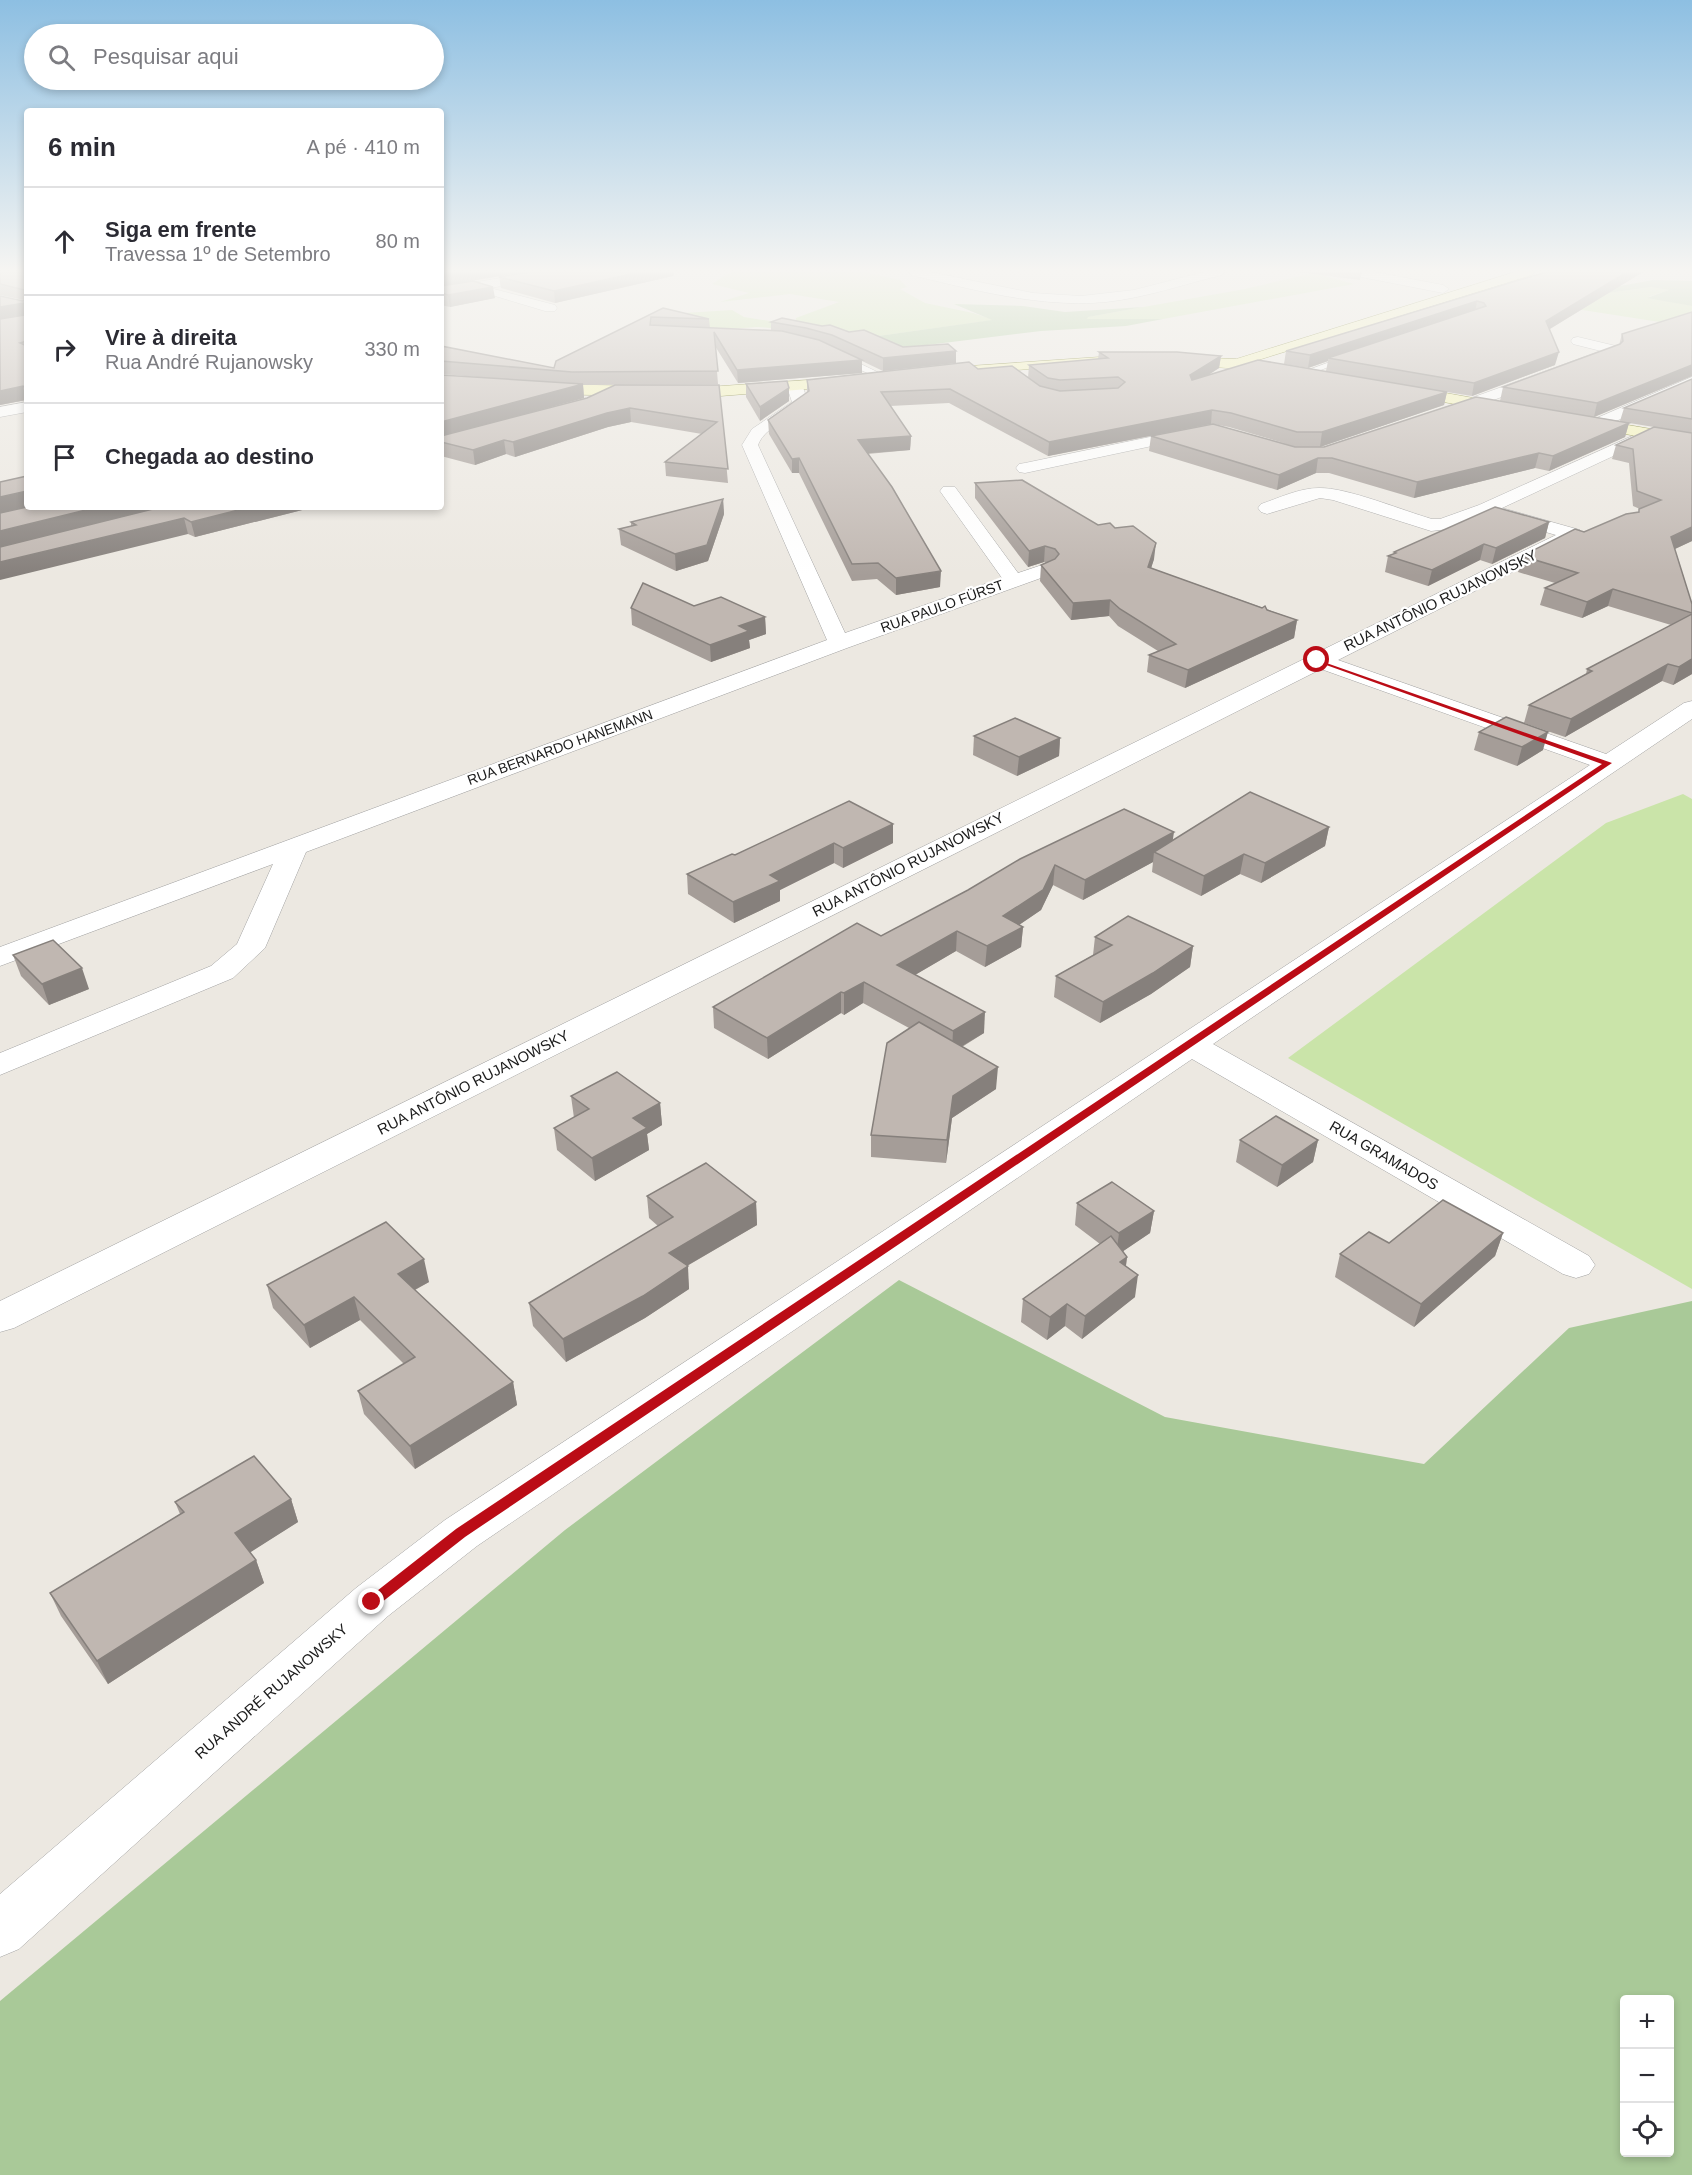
<!DOCTYPE html>
<html lang="pt">
<head>
<meta charset="utf-8">
<style>
  :root { --surface:#fff; --page:#f7f7f7; --text:#2b2b33; --muted:#7c7c81; --line:#e1e1e2 }
  body { margin:0; font-family:Arial,sans-serif; background:var(--page); color:var(--text) }
  .controls { position:absolute; right:18px; bottom:18px; display:grid; overflow:hidden; border-radius:6px; box-shadow:0 3px 9px #0003 }
  .controls button { width:54px; height:54px; display:grid; place-items:center; padding:0; border:0; border-bottom:2px solid var(--line); background:var(--surface); color:var(--text); font:30px sans-serif }
  .stop { position:absolute; width:18px; height:18px; margin:-14px; border:4px solid #bb0c16; border-radius:50%; background:#fff }
  .stop.end { background:#bb0c16; border-color:#fff; box-shadow:0 2px 6px #0008 }
  .list { margin:0; padding:0; list-style:none }
  h2 { display:flex; justify-content:space-between; align-items:center; height:78px; margin:0; padding:0 24px; font-size:26px }
  h2 small { font-size:20px; font-weight:400; color:var(--muted) }
  .list li { display:grid; grid-template-columns:39px 1fr auto; gap:18px; align-items:center; box-sizing:border-box; height:108px; padding:0 24px; border-top:2px solid var(--line) }
  .list b { display:block; font-size:22px; white-space:nowrap }
  .list p { margin:0; font-size:20px; white-space:nowrap; color:var(--muted) }
  .list em { font-size:20px; font-style:normal; color:var(--muted) }
  .icon { flex:none; width:33px; height:33px; fill:none; stroke:currentColor; stroke-width:2; stroke-linecap:round; stroke-linejoin:round }
  .map { position:relative; flex:none; width:1692px; height:2175px; overflow:hidden }
  .search { position:absolute; background:var(--surface); box-shadow:0 3px 9px #0003; left:24px; top:24px; width:420px; height:66px; display:flex; align-items:center; gap:15px; box-sizing:border-box; padding:0 21px; border-radius:33px; color:var(--muted); font-size:22px }
  .panel { position:absolute; background:var(--surface); box-shadow:0 3px 9px #0003; left:24px; top:108px; width:420px; height:402px; border-radius:6px }
  .map>svg:first-child { display:block }
  .grass { fill:#cae4a9 }
  .forest { fill:#a9c998; fill-rule:evenodd }
  .lines { fill:none; stroke-linecap:round; stroke-linejoin:round }
  .lane-casing { stroke:#a2a2a2; stroke-width:1 }
  .street-casing { stroke:#a2a2a2; stroke-width:1 }
  .secondary-casing { stroke:#65690b; stroke-width:1 }
  .lane { fill:#fff; fill-rule:evenodd }
  .street { fill:#fff; fill-rule:evenodd }
  .secondary { fill:#f5f4b7; fill-rule:evenodd }
  .wall { fill:#a59d98; fill-rule:evenodd }
  .shaded-wall { fill:#86807c }
  .building { fill:#c0b7b1; stroke:#86807c; stroke-width:1.5 }
  .route { fill:#bb0c16 }
  .labels { text-anchor:middle; dominant-baseline:central; stroke-width:4.5; stroke-linejoin:round; paint-order:stroke }
  .far-street-label { font-size:14px; fill:#1b1b1b; stroke:#fff }
  .street-label { font-size:15px; fill:#1b1b1b; stroke:#fff }
</style>
</head>
<body>
<div class="map">
<svg width="1692" height="2175" viewBox="0 0 1692 2175">
  <rect width="100%" height="100%" fill="#ece8e1"/>
  <g class="grass">
    <polygon points="735,272 864,272 900,280 907,287 900,289 925,303 973,313 994,320 871,337 758,327 698,331 668,314 732,310 744,317 795,325 796,318 839,302 790,294 720,302 749,293 712,284 727,274"/>
    <polygon points="1313,273 1354,284 1163,319 1087,319 1087,317 1245,289"/>
    <polygon points="1651,287 1670,290 1648,297 1692,306 1692,317 1666,323 1576,309 1586,296"/>
    <polygon points="1683,794 1692,799 1692,1289 1288,1058 1606,823"/>
  </g>
  <g class="forest">
    <polygon points="1653,280 1692,281 1692,306 1647,298 1669,290 1651,287 1586,296 1557,285 1620,286"/>
    <polygon points="954,304 1023,306 1065,312 1143,307 1088,317 1087,319 1163,319 1126,326 1041,331 903,348 871,337 992,320"/>
    <path d="M899 1280 1165 1417 1424 1464 1569 1328 1692 1301V2175H0V2001L565 1530ZM1624 2000H1670V2152H1624Z"/>
  </g>
  <g class="lines">
    <g class="lane-casing">
      <g id="lane">
        <polygon points="836,355 842,355 890,378 883,380 836,359"/>
        <polygon points="1349,355 1356,357 1307,375 1300,373"/>
      </g>
    </g>
    <g class="street-casing">
      <g id="street">
        <polygon points="538,272 566,272 560,276 490,288 555,305 557,308 555,311 545,311 475,290 441,296 441,288"/>
        <path d="M909 272H930L1033 293 1081 296 1134 290 1204 272H1224L1222 275C1184 284 1145 298 1106 302 1040 308 974 290 911 275Z"/>
        <polygon points="1350,272 1375,272 1443,285 1449,289 1443,293 1356,276"/>
        <polygon points="1578,337 1616,346 1618,352 1616,355 1450,416 1444,418 1436,413 1438,410 1601,351 1573,344 1571,341 1573,338"/>
        <polygon points="1692,377 1692,388 1602,427 1596,429 1588,424 1590,421"/>
        <path d="M795 382 803 387 808 403C795 420 766 424 758 445L845 633 1002 578 940 491 943 487H955L1018 573 1045 564 1052 566 1055 570 1052 574 847 648 306 852 265 948 233 978 0 1075V1053L211 966 237 944 273 864 0 966V947L827 640 742 445 752 429 792 402 787 387Z"/>
        <polygon points="27,402 27,412 0,417 0,407"/>
        <polygon points="1193,428 1199,430 1201,433 1199,436 1025,473 1019,472 1016,468 1019,464 1025,463"/>
        <path d="M1648 429 1656 434 1654 437 1502 508 1580 530 1583 534 1580 538 1338 660 1606 754 1684 703 1692 701V719L1213 1044 1589 1256 1595 1265 1589 1274 1576 1278 1563 1274 1192 1059 477 1546 388 1616 19 1949 0 1957V1894L356 1588 445 1520 1590 765 1321 669 14 1328 0 1332V1301L1556 535 1486 515 1449 529 1431 531 1333 500 1320 498 1267 514 1261 512 1258 508 1261 504C1279 498 1299 488 1319 488 1346 487 1404 511 1432 519H1440L1479 505Z"/>
      </g>
    </g>
    <g class="secondary-casing">
      <g id="secondary">
        <path d="M1515 272H1534L1532 275 1255 361 1293 367 1295 370 1293 373 1288 374C1181 360 1076 364 969 374L962 370 969 366 1129 355 1236 359Z"/>
        <polygon points="852,377 860,382 857,385 708,397 538,394 530,389 538,384 708,387"/>
        <polygon points="1401,385 1507,404 1515,409 1507,414 1396,393 1393,390 1396,387"/>
        <polygon points="1581,417 1692,436 1692,446 1575,425 1573,422 1575,419"/>
      </g>
    </g>
    <use href="#lane" class="lane"/>
    <use href="#street" class="street"/>
    <use href="#secondary" class="secondary"/>
  </g>
  <g class="wall">
    <polygon points="0,272 27,272 27,404 26,400 0,405 23,301 24,300 0,295"/>
    <polygon points="530,272 674,272 673,276 555,303 501,288 499,277"/>
    <polygon points="1297,272 1362,272 1360,280"/>
    <path d="M1546 272H1643L1550 329 1555 365 1472 396 1447 392 1444 405 1320 447H1324L1500 401 1503 387 1619 345 1622 334 1692 376 1594 417 1620 421 1624 408 1692 379V541L1675 549 1692 604V674L1673 685 1662 681 1565 737 1524 723 1529 705 1586 674 1587 669 1671 625 1608 606 1582 618 1540 605 1545 588 1555 583 1518 572 1522 556 1638 512 1640 509 1633 506 1629 463 1612 459 1616 445 1654 427 1629 423 1625 437 1549 471 1535 468 1414 498 1329 473H1316L1277 490 1149 451 1151 436 1213 424H1211L1048 456 949 403 890 406 911 436 910 450 868 454 940 587 896 595 877 579 852 581 799 473H792L769 434 768 420 807 393V380L978 369 1028 378 1029 365 1098 359 1099 352 1221 356 1219 368 1210 374 1326 371 1328 361 1308 368 1284 364 1286 351ZM1213 424 1229 427 1287 444Z"/>
    <polygon points="441,286 495,298 450,307 441,305"/>
    <polygon points="663,308 709,319 710,328 771,330 771,322 849,332 903,347 956,351 956,363 883,371 862,361 862,373 738,383 715,346 718,384 583,385 584,398 461,431 719,385 728,483 666,476 665,462 702,434 631,422 608,427 515,457 506,454 475,465 441,456 441,375 512,380 441,374 441,346 554,368"/>
    <polygon points="746,384 789,401 760,421 746,397"/>
    <polygon points="975,483 1154,559 1151,568 1297,620 1294,638 1185,688 1147,672 1149,655 1158,651 1118,626 1109,616 1071,620 1040,581 1041,565 1046,562 1044,562 1028,567 975,498"/>
    <polygon points="723,499 724,514 708,561 676,571 621,545 619,529 631,526 631,522"/>
    <polygon points="27,507 314,507 195,537 188,534"/>
    <polygon points="1549,522 1545,538 1492,564 1480,560 1428,586 1385,572 1388,556 1394,554 1394,552"/>
    <polygon points="694,606 765,617 766,634 749,640 750,648 711,662 632,625 631,608"/>
    <polygon points="1479,732 1543,750 1517,766 1474,750"/>
    <polygon points="974,736 1060,738 1059,756 1017,776 973,755"/>
    <polygon points="849,801 893,843 843,868 834,863 780,890 780,901 734,923 688,894 687,874 735,855"/>
    <polygon points="1329,827 1325,846 1261,883 1240,874 1201,896 1152,872 1153,862 1083,900 1053,885 1041,910 1019,925 1023,927 1021,947 985,967 956,951 915,975 984,1033 962,1047 996,1089 952,1118 946,1163 871,1157 871,1135 909,1028 863,1003 844,1015 841,1013 768,1059 714,1028 713,1007 881,936 968,890 1020,859 1172,841"/>
    <polygon points="1095,937 1193,946 1190,967 1151,994 1100,1023 1054,997 1056,976 1093,955"/>
    <polygon points="13,955 89,989 49,1005 21,976"/>
    <polygon points="571,1096 660,1103 662,1125 647,1134 649,1150 595,1181 557,1150 554,1128 574,1118"/>
    <polygon points="1240,1140 1318,1140 1313,1162 1277,1187 1236,1162"/>
    <polygon points="647,1196 756,1202 757,1225 687,1266 689,1289 645,1318 566,1362 533,1326 529,1303 658,1226 649,1218"/>
    <polygon points="1077,1203 1154,1211 1150,1233 1123,1251 1127,1257 1126,1266 1135,1297 1082,1339 1065,1326 1047,1340 1021,1322 1023,1299 1100,1244 1075,1225"/>
    <polygon points="1503,1233 1495,1256 1414,1327 1335,1277 1340,1254 1389,1243"/>
    <polygon points="429,1282 415,1290 513,1382 517,1405 415,1469 364,1414 358,1391 404,1364 360,1320 310,1348 273,1308 267,1285"/>
    <polygon points="291,1499 298,1522 250,1552 256,1560 264,1583 108,1684 61,1616 50,1593 180,1514 175,1502"/>
  </g>
  <g class="shaded-wall">
    <polygon points="454,272 525,272 441,286 441,274"/>
    <polygon points="640,272 674,272 673,276 555,303 554,291"/>
    <polygon points="1627,272 1643,272 1543,333 1546,321"/>
    <polygon points="493,287 495,298 450,307 448,295"/>
    <polygon points="1477,301 1475,313 1328,358 1328,361 1308,368 1310,355"/>
    <polygon points="25,303 27,315 0,320 0,307"/>
    <polygon points="956,351 956,363 883,371 883,358"/>
    <polygon points="1559,352 1555,365 1472,396 1474,383"/>
    <polygon points="1221,356 1219,368 1188,388 1190,375"/>
    <polygon points="862,360 862,373 738,383 737,370"/>
    <polygon points="1692,365 1692,376 1594,417 1597,403"/>
    <polygon points="583,384 584,398 441,437 441,422"/>
    <polygon points="23,386 26,400 0,405 0,391"/>
    <polygon points="789,388 789,401 760,421 760,407"/>
    <polygon points="1447,392 1444,405 1320,447 1322,432"/>
    <polygon points="630,408 631,422 608,427 515,457 513,442 607,413"/>
    <polygon points="1212,410 1211,424 1048,456 1049,442"/>
    <polygon points="1629,423 1625,437 1549,471 1553,456"/>
    <polygon points="911,436 910,450 858,454 858,440"/>
    <polygon points="504,440 506,454 475,465 473,450"/>
    <polygon points="1539,453 1535,468 1414,498 1417,482"/>
    <polygon points="799,458 799,473 792,473 792,459"/>
    <polygon points="1318,458 1316,473 1277,490 1279,475"/>
    <polygon points="27,491 27,507 0,514 0,497"/>
    <polygon points="723,499 724,514 708,561 676,571 675,554"/>
    <polygon points="98,507 164,507 0,548 0,531"/>
    <polygon points="250,507 314,507 195,537 191,522"/>
    <polygon points="184,518 188,534 0,580 0,562"/>
    <polygon points="1549,522 1545,538 1492,564 1496,548"/>
    <polygon points="1692,527 1692,541 1666,553 1671,537"/>
    <polygon points="1156,543 1154,559 1146,584 1148,567"/>
    <polygon points="1484,544 1480,560 1428,586 1432,570"/>
    <polygon points="1045,546 1044,562 1028,567 1029,551"/>
    <polygon points="941,571 940,587 896,595 896,578"/>
    <polygon points="1613,589 1608,606 1582,618 1587,602"/>
    <polygon points="1110,600 1109,616 1071,620 1073,603"/>
    <polygon points="765,617 766,634 749,640 750,648 711,662 710,645 739,626"/>
    <polygon points="1297,620 1294,638 1185,688 1188,670"/>
    <polygon points="1692,659 1692,674 1673,685 1679,667"/>
    <polygon points="1668,664 1662,681 1565,737 1571,719"/>
    <polygon points="1548,732 1543,750 1517,766 1522,747"/>
    <polygon points="1060,738 1059,756 1017,776 1019,757"/>
    <polygon points="893,824 893,843 843,868 843,848"/>
    <polygon points="1329,827 1325,846 1261,883 1265,863"/>
    <polygon points="1174,832 1171,852 1154,852 1153,862 1083,900 1085,880"/>
    <polygon points="834,843 834,863 780,890 780,901 734,923 733,902 770,875"/>
    <polygon points="1244,854 1240,874 1201,896 1204,876"/>
    <polygon points="1055,865 1053,885 1041,910 1001,937 1003,916"/>
    <polygon points="1023,927 1021,947 985,967 987,946"/>
    <polygon points="957,931 956,951 896,986 897,965"/>
    <polygon points="1193,946 1190,967 1151,994 1100,1023 1103,1002"/>
    <polygon points="82,968 89,989 49,1005 42,984"/>
    <polygon points="864,982 863,1003 844,1015 844,993"/>
    <polygon points="841,992 841,1013 768,1059 767,1038"/>
    <polygon points="985,1012 984,1033 952,1052 953,1031"/>
    <polygon points="998,1067 996,1089 952,1118 946,1163 947,1140 953,1096"/>
    <polygon points="660,1103 662,1125 647,1134 649,1150 595,1181 592,1158 633,1118"/>
    <polygon points="1318,1140 1313,1162 1277,1187 1282,1165"/>
    <polygon points="756,1202 757,1225 671,1275 669,1253"/>
    <polygon points="1154,1211 1150,1233 1116,1256 1119,1233"/>
    <polygon points="1503,1233 1495,1256 1414,1327 1421,1304"/>
    <polygon points="1127,1257 1124,1279 1120,1262"/>
    <polygon points="424,1259 429,1282 403,1296 398,1274"/>
    <polygon points="688,1266 689,1289 645,1318 566,1362 563,1339"/>
    <polygon points="1138,1275 1135,1297 1082,1339 1085,1316"/>
    <polygon points="354,1297 360,1320 310,1348 304,1325"/>
    <polygon points="1067,1304 1065,1326 1047,1340 1050,1317"/>
    <polygon points="513,1382 517,1405 415,1469 410,1446"/>
    <polygon points="291,1499 298,1522 243,1557 235,1533"/>
    <polygon points="256,1560 264,1583 108,1684 97,1661"/>
  </g>
  <g class="building">
    <polygon points="0,272 27,272 27,341 20,343 27,346 27,399 25,398 25,388 23,386 0,391 0,319 24,315 25,303 0,307 0,296 23,301 26,299 25,290 0,284"/>
    <polygon points="441,272 454,272 441,274"/>
    <polygon points="530,272 640,272 554,291 499,277"/>
    <polygon points="1546,272 1627,272 1546,321 1559,352 1474,383 1328,358 1486,306 1484,303 1477,301 1310,355 1286,351"/>
    <polygon points="473,281 493,287 448,295 441,293 441,286"/>
    <polygon points="663,308 709,319 651,317 650,325 782,331 819,340 862,360 737,370 714,332 718,371 572,372 441,361 441,346 554,368 556,361"/>
    <polygon points="1692,312 1692,365 1597,403 1503,387 1620,344 1623,341 1622,334"/>
    <polygon points="782,318 822,326 830,325 849,332 864,330 903,347 948,344 956,351 883,358 832,335 806,328 771,322"/>
    <polygon points="1099,352 1177,352 1221,356 1190,375 1192,380 1258,360 1447,392 1322,432 1297,432 1231,413 1212,410 1049,442 950,389 881,392 911,436 858,440 892,487 941,571 896,578 878,563 852,564 799,458 792,459 768,420 809,391 807,380 969,362 978,369 1012,366 1040,386 1060,391 1118,388 1125,382 1118,377 1060,380 1048,378 1029,365 1108,358"/>
    <polygon points="441,375 583,384 441,422"/>
    <polygon points="1692,379 1692,419 1624,408"/>
    <polygon points="787,381 789,388 760,407 746,384"/>
    <polygon points="615,385 719,385 728,469 665,462 717,422 630,408 607,413 513,442 504,440 473,450 441,442 441,436 587,398"/>
    <polygon points="1476,397 1629,423 1553,456 1539,453 1417,482 1332,458 1318,458 1279,475 1151,436 1213,424 1295,447 1324,447"/>
    <polygon points="1654,427 1692,433 1692,527 1671,537 1692,604 1692,613 1613,589 1587,602 1545,588 1578,573 1522,556 1575,529 1584,532 1626,514 1639,512 1639,509 1661,500 1637,491 1633,449 1616,445"/>
    <polygon points="27,476 27,491 0,497 0,482"/>
    <polygon points="1022,480 1098,525 1110,523 1115,528 1133,526 1156,543 1148,567 1262,608 1265,606 1267,610 1297,620 1188,670 1149,655 1176,644 1120,609 1110,600 1073,603 1041,565 1055,559 1059,554 1055,549 1045,546 1029,551 975,483"/>
    <polygon points="723,499 707,545 675,554 619,529 636,525 631,522"/>
    <polygon points="27,507 98,507 0,531 0,513"/>
    <polygon points="161,507 250,507 191,522 184,518 0,562 0,547"/>
    <polygon points="1495,507 1549,522 1496,548 1484,544 1432,570 1388,556 1396,553 1394,552"/>
    <polygon points="643,583 694,606 721,597 765,617 739,626 749,631 710,645 631,608"/>
    <polygon points="1692,614 1692,659 1679,667 1668,664 1571,719 1529,705 1592,671 1587,669"/>
    <polygon points="1506,717 1548,732 1522,747 1479,732"/>
    <polygon points="1015,718 1060,738 1019,757 974,736"/>
    <polygon points="1250,792 1329,827 1265,863 1244,854 1204,876 1154,852"/>
    <polygon points="849,801 893,824 843,848 834,843 770,875 780,881 733,902 687,874 732,854 735,855"/>
    <polygon points="1124,809 1174,832 1085,880 1055,865 1043,890 1003,916 1023,927 987,946 957,931 897,965 985,1012 953,1031 864,982 844,993 841,992 767,1038 713,1007 857,923 881,936 968,890 1020,859"/>
    <polygon points="1128,916 1193,946 1153,973 1103,1002 1056,976 1112,945 1095,937"/>
    <polygon points="53,940 82,968 42,984 13,955"/>
    <polygon points="919,1022 998,1067 953,1096 947,1140 871,1135 887,1043"/>
    <polygon points="617,1072 660,1103 633,1118 647,1128 592,1158 554,1128 589,1109 571,1096"/>
    <polygon points="1276,1116 1318,1140 1282,1165 1240,1140"/>
    <polygon points="706,1163 756,1202 669,1253 688,1266 643,1296 563,1339 529,1303 673,1217 647,1196"/>
    <polygon points="1112,1182 1154,1211 1119,1233 1077,1203"/>
    <polygon points="1443,1200 1503,1233 1421,1304 1340,1254 1369,1232 1389,1243"/>
    <polygon points="386,1222 424,1259 398,1274 513,1382 410,1446 358,1391 415,1357 354,1297 304,1325 267,1285"/>
    <polygon points="1111,1236 1127,1257 1120,1262 1138,1275 1085,1316 1067,1304 1050,1317 1023,1299"/>
    <polygon points="254,1456 291,1499 235,1533 256,1560 97,1661 50,1593 184,1512 175,1502"/>
  </g>
  <linearGradient id="sky" x2="0" y2="1"><stop stop-color="#8dbfe2"/><stop offset="0.47" stop-color="#f6f5f2"/><stop offset="1" stop-color="#f6f5f2" stop-opacity="0"/></linearGradient>
  <rect width="1692" height="576" fill="url(#sky)"/>
  <polygon class="route" points="1315,659 1612,763 465,1537 377,1606 368,1606 366,1602 368,1598 456,1529 1602,764 1315,661"/>
  <g class="labels">
    <g class="far-street-label">
      <text transform="translate(942 606) rotate(-20)">RUA PAULO FÜRST</text>
      <text transform="translate(560 747) rotate(-20)">RUA BERNARDO HANEMANN</text>
    </g>
    <g class="street-label">
      <text transform="translate(1440 600) rotate(-26)">RUA ANTÔNIO RUJANOWSKY</text>
      <text transform="translate(908 864) rotate(-27)">RUA ANTÔNIO RUJANOWSKY</text>
      <text transform="translate(473 1082) rotate(-27)">RUA ANTÔNIO RUJANOWSKY</text>
      <text transform="translate(1384 1155) rotate(30)">RUA GRAMADOS</text>
      <text transform="translate(271 1691) rotate(-41)">RUA ANDRÉ RUJANOWSKY</text>
    </g>
  </g>
</svg>
<div class="controls">
<button>+</button>
<button>−</button>
<button><svg class="icon" aria-label="locate" viewBox="0 0 24 24"><circle cx="12" cy="12" r="6"/><path d="M12 2v4M12 18v4M2 12h4M18 12h4"/></svg></button>
</div>
<div class="stop" style="left:1317px;top:660px"></div>
<div class="stop end" style="left:372px;top:1602px"></div>
<div class="search"><svg class="icon" aria-label="search" viewBox="0 0 24 24"><circle cx="10" cy="10" r="6"/><path d="M15 15l6 6"/></svg>Pesquisar aqui</div>
<section class="panel">
<h2>6 min<small>A pé · 410 m</small></h2>
<ul class="list">
<li><svg class="icon" aria-label="ahead" viewBox="0 0 24 24"><path d="M12 20V5M6 11l6-6 6 6"/></svg><div><b>Siga em frente</b><p>Travessa 1º de Setembro</p></div><em>80 m</em></li>
<li><svg class="icon" aria-label="right" viewBox="0 0 24 24"><path d="M7 20v-9h11M14 6l5 5-5 5"/></svg><div><b>Vire à direita</b><p>Rua André Rujanowsky</p></div><em>330 m</em></li>
<li><svg class="icon" aria-label="arrive" viewBox="0 0 24 24"><path d="M6 21V4h12l-3 4 3 4H6"/></svg><div><b>Chegada ao destino</b></div></li>
</ul>
</section>
</div>
</body>
</html>
